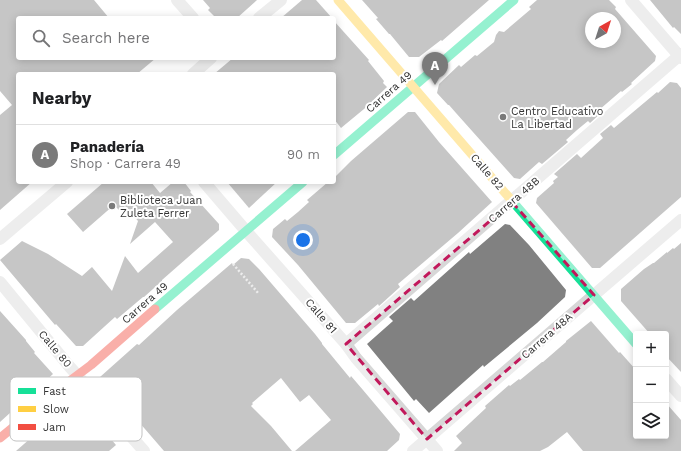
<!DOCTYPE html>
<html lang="en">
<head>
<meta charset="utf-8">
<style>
  :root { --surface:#fff; --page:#f2f2f2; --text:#202124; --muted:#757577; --line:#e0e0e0; --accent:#7a7a7a }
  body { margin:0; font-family:"Work Sans",sans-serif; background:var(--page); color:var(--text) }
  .controls { position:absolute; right:12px; bottom:12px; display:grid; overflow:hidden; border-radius:4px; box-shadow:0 2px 10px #0003 }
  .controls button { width:36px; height:36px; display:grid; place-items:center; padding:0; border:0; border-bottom:1px solid var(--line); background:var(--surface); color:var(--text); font:20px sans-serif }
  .compass { position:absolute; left:585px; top:12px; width:36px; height:36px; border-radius:50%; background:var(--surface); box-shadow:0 2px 10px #0003; rotate:39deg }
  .you { position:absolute; left:303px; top:240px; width:14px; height:14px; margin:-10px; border:3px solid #fff; border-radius:50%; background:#1a73e8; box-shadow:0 0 0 6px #1a73e833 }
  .badge { display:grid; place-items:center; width:26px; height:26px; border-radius:50%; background:var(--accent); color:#fff; font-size:13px; font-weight:700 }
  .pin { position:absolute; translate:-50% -33px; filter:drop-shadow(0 1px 2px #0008) }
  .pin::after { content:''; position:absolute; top:21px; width:14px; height:12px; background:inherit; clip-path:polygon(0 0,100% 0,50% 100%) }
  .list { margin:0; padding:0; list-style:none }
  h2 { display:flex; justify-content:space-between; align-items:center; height:52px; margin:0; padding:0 16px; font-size:17px }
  h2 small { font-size:13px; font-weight:400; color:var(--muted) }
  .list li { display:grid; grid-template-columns:26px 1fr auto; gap:12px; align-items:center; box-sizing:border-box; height:60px; padding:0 16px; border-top:1px solid var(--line) }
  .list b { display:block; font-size:15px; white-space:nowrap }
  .list p { margin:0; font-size:13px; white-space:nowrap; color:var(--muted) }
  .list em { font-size:13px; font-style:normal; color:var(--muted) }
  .icon { flex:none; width:22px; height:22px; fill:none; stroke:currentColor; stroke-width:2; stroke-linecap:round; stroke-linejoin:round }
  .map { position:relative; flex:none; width:681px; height:451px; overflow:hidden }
  .search { position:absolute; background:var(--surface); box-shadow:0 2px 10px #0003; left:16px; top:16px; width:320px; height:44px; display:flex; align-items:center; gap:10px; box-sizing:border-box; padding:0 14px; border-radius:4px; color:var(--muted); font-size:15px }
  .panel { position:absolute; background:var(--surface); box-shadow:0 2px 10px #0003; left:16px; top:72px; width:320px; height:112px; border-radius:4px }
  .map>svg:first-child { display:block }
  .building { fill:#818181; fill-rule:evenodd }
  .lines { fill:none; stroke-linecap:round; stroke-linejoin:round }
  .path { stroke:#d6d6d6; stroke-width:2.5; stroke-dasharray:2 2; stroke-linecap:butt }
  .street { stroke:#d7d7d7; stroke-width:12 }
  .fast { stroke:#16e098; stroke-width:9 }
  .slow { stroke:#ffcf43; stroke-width:9 }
  .jam { stroke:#f24e42; stroke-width:9 }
  .marked { fill:none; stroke:#c2185b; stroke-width:3; stroke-dasharray:8 5; stroke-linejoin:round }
  .poi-dot { fill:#7a7a7a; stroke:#fff; stroke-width:1.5 }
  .labels { text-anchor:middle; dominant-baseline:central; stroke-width:4; stroke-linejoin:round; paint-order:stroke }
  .street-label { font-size:11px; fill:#333; stroke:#fff }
  .poi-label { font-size:11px; fill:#333; stroke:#fff; text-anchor:start }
  .key { fill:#fff; stroke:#c2c2c2; stroke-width:1 }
  .key-label { font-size:11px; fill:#333 }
</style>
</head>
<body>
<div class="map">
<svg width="681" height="451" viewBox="0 0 681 451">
  <rect width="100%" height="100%" fill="#fff"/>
  <g class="building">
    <polygon points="0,0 94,0 109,18 18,18 18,58 156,58 137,74 18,74 18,182 32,182 0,210 0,115 12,105 0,91"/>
    <polygon points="203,0 257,0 237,18 216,18 208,10 210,8"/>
    <polygon points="302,0 316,0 332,18 281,18"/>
    <polygon points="362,0 489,0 442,41 441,40 419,57 409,57 390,34 389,34 376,19 378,18"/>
    <path d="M537 0H609L616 7 615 9 656 56 655 61 631 83 632 84 622 92 621 91 599 110 601 113 590 123 588 121 577 130 566 140 568 142 542 164 539 162 520 179 514 178 456 113 449 105H448L437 93 439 84 459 65 461 67 475 55 477 56 494 42 496 35 499 31 504 32 531 9 529 7ZM591 18H615V42H591Z"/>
    <polygon points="650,0 681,0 681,34 674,27 673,28"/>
    <polygon points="334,21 369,60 368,61 384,81 383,83 387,87 364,109 341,128 334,119 334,74 214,74 233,58 334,58"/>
    <polygon points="670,82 677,83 681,88 681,197 600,268 592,268 536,203 537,198 554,183 553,181 558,177 554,174 577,154 581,158 603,138 600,134 611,125 614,128 657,92 658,93"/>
    <polygon points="408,112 415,112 439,142 492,202 458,233 398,284 400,287 379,306 378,304 355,323 346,323 298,265 272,237 273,229 285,219 287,221 298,212 309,202 307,200 328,182 334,182 334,178 351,161"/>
    <polygon points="104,182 151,182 160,193 173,182 184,182 191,191 190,192 219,224 219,230 162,280 162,281 144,297 143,297 117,319 115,317 83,346 76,346 56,324 55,325 0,260 22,241 48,254 82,276 92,267 112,291 125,256 138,273 173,242 155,222 130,244 138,221 125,206 120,211 114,205 83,232 67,214"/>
    <polygon points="227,182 277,182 249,208"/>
    <polygon points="505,224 510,225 529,245 566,290 565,297 537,323 484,367 483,365 429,413 416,399 414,401 367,344 393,321 389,317 411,298 414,301 469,252 470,254"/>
    <polygon points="681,243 681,372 666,356 666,334 650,334 621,301 621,289 644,269 653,263 654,263 667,252 667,253 673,248 674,249"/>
    <polygon points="241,258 249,259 259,269 315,334 322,343 322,344 350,378 351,376 363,390 400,434 399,440 387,451 295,451 331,420 309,395 300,402 281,378 252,403 253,404 251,406 271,426 292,451 164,451 100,377 137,344 139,345 177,310 232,263 233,265"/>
    <polygon points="0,311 26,340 26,341 35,352 34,353 53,374 0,422"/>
    <polygon points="591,321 619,353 620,352 636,370 636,436 666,436 666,403 681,420 681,451 583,451 567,432 548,447 540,451 454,451 462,443 456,436 486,408 485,406 509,385 510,386 519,379 520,380 542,362 543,362 566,342 566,341"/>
    <polygon points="71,403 80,403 116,445 109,451 16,451"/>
  </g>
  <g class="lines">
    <polyline class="path" points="233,264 259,294"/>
    <g class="street">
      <polyline points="177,0 193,18"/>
      <polyline points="631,0 681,58"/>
      <polyline points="259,18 281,0"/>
      <polyline points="193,74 211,58"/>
      <polyline points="204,182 246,231 346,344 356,358 437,451"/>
      <polyline points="0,239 67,182"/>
      <polyline points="0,282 69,366 144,451"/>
      <polyline points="346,344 681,54"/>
      <polyline points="666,379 681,396"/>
      <polyline points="413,451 681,220"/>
    </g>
    <g class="fast">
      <polyline points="334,155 514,0"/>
      <polyline points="513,202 636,344"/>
      <polyline points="155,309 303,182"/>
    </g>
    <polyline class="slow" points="338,0 513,202"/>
    <polyline class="jam" points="0,438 67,383 91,365 155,309"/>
  </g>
  <path d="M0 0H681V451H0ZM512 202 594 295 427 439 346 344Z" fill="#fff" fill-opacity=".55" fill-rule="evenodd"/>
  <path class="marked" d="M512 202 594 295 427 439 346 344Z"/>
  <g class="poi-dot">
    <circle cx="503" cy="117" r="4"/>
    <circle cx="112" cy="206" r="4"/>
  </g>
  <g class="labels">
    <g class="street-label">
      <text transform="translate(389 92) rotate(-41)">Carrera 49</text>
      <text transform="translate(487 172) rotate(49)">Calle 82</text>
      <text transform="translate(514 200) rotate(-41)">Carrera 48B</text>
      <text transform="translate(145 303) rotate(-41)">Carrera 49</text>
      <text transform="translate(321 316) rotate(49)">Calle 81</text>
      <text transform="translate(547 336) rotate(-41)">Carrera 48A</text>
      <text transform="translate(55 349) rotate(50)">Calle 80</text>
    </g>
    <g class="poi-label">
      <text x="511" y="111">Centro Educativo<tspan x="511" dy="13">La Libertad</tspan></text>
      <text x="120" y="200">Biblioteca Juan<tspan x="120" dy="13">Zuleta Ferrer</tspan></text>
    </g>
  </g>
  <rect x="10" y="377" width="132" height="64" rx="6" class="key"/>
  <rect x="18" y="388" width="18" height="6" fill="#16e098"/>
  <rect x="18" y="406" width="18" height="6" fill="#ffcf43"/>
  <rect x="18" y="424" width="18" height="6" fill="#f24e42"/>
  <g class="key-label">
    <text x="43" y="395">Fast</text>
    <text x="43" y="413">Slow</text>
    <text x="43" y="431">Jam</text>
  </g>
</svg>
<div class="controls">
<button>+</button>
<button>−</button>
<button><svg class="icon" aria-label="layers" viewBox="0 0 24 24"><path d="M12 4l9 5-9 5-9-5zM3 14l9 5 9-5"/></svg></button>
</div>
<svg class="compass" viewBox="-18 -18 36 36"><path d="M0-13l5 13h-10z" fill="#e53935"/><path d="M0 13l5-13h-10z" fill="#757577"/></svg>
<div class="you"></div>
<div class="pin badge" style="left:435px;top:85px">A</div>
<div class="search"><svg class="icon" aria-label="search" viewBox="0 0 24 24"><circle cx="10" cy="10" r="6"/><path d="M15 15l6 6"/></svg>Search here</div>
<section class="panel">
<h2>Nearby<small></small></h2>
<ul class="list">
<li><span class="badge">A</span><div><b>Panadería</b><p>Shop · Carrera 49</p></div><em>90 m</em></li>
</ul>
</section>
</div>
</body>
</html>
